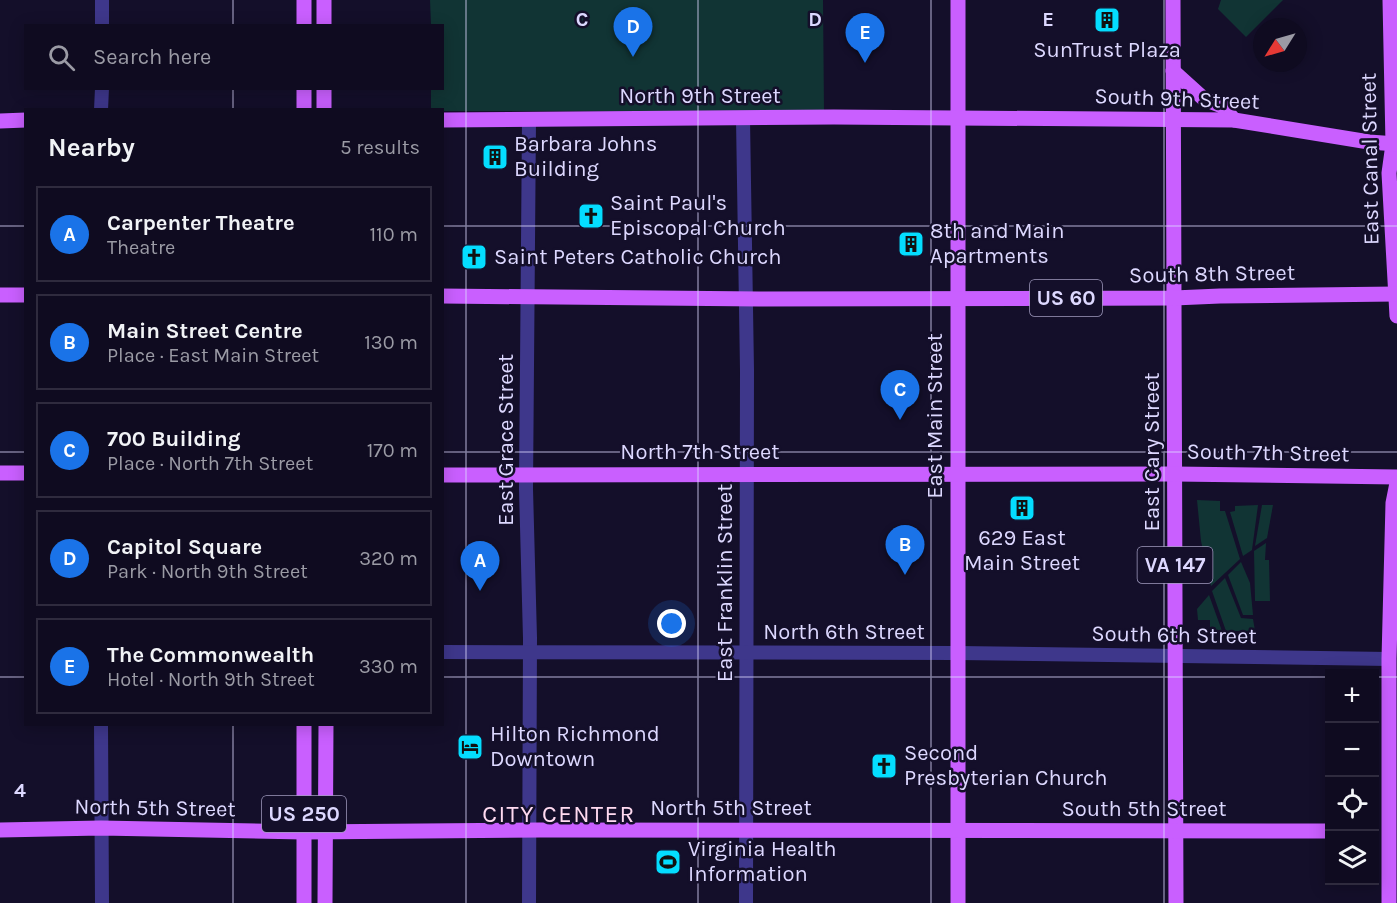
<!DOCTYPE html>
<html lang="en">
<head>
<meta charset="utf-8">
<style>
  :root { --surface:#0f0b20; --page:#181429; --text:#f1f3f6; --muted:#9b9ba5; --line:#2f2b3e; --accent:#1a73e8 }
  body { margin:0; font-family:Karla,sans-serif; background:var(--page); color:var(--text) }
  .controls { position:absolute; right:18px; bottom:18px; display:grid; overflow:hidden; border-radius:0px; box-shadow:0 3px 15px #0003 }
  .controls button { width:54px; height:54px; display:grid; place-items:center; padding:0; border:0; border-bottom:2px solid var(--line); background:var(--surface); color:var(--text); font:30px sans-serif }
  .compass { position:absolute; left:1253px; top:18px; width:54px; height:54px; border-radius:50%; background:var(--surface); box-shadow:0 3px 15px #0003; rotate:233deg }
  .you { position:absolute; left:672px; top:624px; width:21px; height:21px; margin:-15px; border:4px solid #fff; border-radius:50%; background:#1a73e8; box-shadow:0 0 0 9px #1a73e833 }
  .badge { display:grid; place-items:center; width:39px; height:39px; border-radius:50%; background:var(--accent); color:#fff; font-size:20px; font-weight:700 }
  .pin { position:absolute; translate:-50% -50px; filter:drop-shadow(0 2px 3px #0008) }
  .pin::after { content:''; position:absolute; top:32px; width:21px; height:18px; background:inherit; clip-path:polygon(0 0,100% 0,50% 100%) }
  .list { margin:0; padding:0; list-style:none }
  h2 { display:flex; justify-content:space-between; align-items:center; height:78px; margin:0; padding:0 24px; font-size:26px }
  h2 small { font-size:20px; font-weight:400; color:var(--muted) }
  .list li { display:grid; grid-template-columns:39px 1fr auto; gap:18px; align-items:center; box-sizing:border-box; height:96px; margin:0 12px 12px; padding:0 12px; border:2px solid var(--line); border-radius:0px }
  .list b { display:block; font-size:22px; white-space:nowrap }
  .list p { margin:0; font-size:20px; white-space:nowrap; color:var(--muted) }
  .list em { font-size:20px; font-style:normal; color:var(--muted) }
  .icon { flex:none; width:33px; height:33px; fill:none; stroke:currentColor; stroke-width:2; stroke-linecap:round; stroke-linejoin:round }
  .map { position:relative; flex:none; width:1397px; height:903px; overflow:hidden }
  .search { position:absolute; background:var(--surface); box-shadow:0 3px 15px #0003; left:24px; top:24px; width:420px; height:66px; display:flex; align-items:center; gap:15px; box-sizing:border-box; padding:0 21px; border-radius:0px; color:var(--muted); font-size:22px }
  .panel { position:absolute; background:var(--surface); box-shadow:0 3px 15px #0003; left:24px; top:108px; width:420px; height:618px; border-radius:0px }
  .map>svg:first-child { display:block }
  .green { fill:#113434 }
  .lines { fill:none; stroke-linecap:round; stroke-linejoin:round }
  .minor { stroke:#3e378b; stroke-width:14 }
  .major { stroke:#c95fff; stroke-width:15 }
  .grid { fill:none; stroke:#ddd8ff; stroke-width:1.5; stroke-opacity:0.55 }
  .labels { text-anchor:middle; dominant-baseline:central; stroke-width:5; stroke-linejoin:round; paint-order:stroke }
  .shield { fill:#140f2a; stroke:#a19cbf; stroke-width:1.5 }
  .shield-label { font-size:21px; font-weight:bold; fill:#ddd8ff }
  .poi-label { font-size:22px; fill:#ddd8ff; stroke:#140f2a; text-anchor:start }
  .street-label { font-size:22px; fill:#ddd8ff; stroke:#140f2a }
  .neighbourhood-label { font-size:24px; letter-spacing:1.5px; fill:#ffdaf0; stroke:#140f2a }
  .grid-label { font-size:20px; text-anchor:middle; font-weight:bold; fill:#ddd8ff; stroke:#140f2a; stroke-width:5; stroke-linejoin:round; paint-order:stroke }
</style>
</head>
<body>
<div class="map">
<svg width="1397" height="903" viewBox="0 0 1397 903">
  <rect width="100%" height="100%" fill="#140f2a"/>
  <g class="green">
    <polygon points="430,0 823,0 824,111 443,111 442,110 431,109 431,89 442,88 442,26 431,25"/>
    <polygon points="1221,0 1283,0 1246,37 1218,9"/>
    <polygon points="1197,500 1220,501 1220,511 1225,511 1240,559 1211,586 1201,541"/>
    <polygon points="1258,505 1252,550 1243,556 1230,512 1235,511 1235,506"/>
    <polygon points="1262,505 1273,505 1267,538 1255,546"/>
    <polygon points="1266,543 1265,560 1269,560 1270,601 1255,601 1254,551"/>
    <polygon points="1241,562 1250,583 1253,615 1243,615 1228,575"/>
    <polygon points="1225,578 1241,618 1253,619 1255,631 1226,631 1212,591"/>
    <polygon points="1209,595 1222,631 1210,631 1210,620 1198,620 1197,609"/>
  </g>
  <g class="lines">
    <g class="minor">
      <polyline points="102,26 102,0"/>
      <polyline points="101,110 102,88"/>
      <polyline points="743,119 747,370 746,903"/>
      <polyline points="529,120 526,489 530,638 529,903"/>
      <polyline points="442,652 958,653 1389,659"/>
      <polyline points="101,724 102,903"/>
    </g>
    <g class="major">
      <polyline points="304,0 304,26"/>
      <polyline points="958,0 958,903"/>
      <polyline points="1173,0 1176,903"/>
      <polyline points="1390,0 1393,144 1389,173 1397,316"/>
      <polyline points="324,26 324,0"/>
      <polyline points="1173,71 1204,99 1222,106 1234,120"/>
      <polyline points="304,88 304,110"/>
      <polyline points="324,88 324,110"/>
      <polyline points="442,120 834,117 1234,120 1369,142 1397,144"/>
      <polyline points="0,121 26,120"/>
      <polyline points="0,295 26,295"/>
      <polyline points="442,296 759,299 1174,298 1220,296 1396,294"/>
      <polyline points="0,473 26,473"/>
      <polyline points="442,475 1175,474 1397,477"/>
      <polyline points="0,830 101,828 304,832 540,830 1330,831"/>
      <polyline points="304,903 304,724"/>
      <polyline points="325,903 326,724"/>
      <polyline points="1389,903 1389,659 1393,503 1397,483"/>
    </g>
  </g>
  <path class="grid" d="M233 0V26M466 0V903M698 0V903M931 0V903M1164 0V903M233 88V110M0 226H26M442 226H1397M0 452H26M442 452H1397M0 677H26M442 677H1330M1374 677H1397M233 724V903"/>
  <defs>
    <g id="building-square" transform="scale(1.35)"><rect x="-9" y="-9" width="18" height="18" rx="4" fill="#04ddff" stroke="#140f2a"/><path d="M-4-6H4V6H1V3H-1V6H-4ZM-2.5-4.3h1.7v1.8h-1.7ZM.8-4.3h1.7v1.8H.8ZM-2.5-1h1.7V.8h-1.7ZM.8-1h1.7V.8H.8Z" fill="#111"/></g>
    <g id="church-square" transform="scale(1.35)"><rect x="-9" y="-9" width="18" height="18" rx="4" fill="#04ddff" stroke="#140f2a"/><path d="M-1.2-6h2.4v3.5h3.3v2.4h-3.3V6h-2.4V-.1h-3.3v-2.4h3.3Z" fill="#111"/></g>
    <g id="hotel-square" transform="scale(1.35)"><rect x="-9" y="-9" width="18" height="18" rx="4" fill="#04ddff" stroke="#140f2a"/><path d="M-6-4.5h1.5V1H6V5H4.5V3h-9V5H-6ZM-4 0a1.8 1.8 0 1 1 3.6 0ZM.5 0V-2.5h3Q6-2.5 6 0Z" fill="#111"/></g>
    <g id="stadium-square" transform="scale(1.35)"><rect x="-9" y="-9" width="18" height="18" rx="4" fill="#04ddff" stroke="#140f2a"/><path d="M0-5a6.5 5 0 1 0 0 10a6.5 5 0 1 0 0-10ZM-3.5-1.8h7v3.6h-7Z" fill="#111"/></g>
  </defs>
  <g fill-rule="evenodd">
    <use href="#building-square" x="1107" y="20"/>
    <use href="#building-square" x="495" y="157"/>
    <use href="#church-square" x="591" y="216"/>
    <use href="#building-square" x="911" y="244"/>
    <use href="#church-square" x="474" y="257"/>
    <use href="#building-square" x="1022" y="508"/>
    <use href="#hotel-square" x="470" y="747"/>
    <use href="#church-square" x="884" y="766"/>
    <use href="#stadium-square" x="668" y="862"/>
  </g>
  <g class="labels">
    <g class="shield">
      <rect x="1030" y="280" width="72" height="36" rx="4.5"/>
      <rect x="1137.5" y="547" width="75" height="36" rx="4.5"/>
      <rect x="262" y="796" width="84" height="36" rx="4.5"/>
    </g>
    <g class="shield-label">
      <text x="1066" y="298">US 60</text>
      <text x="1175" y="565">VA 147</text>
      <text x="304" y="814">US 250</text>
    </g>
    <g class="poi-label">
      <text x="1107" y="50" text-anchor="middle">SunTrust Plaza</text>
      <text x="514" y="144">Barbara Johns<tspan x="514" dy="25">Building</tspan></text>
      <text x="610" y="203">Saint Paul's<tspan x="610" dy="25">Episcopal Church</tspan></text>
      <text x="930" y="231">8th and Main<tspan x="930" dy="25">Apartments</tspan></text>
      <text x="494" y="257">Saint Peters Catholic Church</text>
      <text x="1022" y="538" text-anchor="middle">629 East<tspan x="1022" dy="25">Main Street</tspan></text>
      <text x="490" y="734">Hilton Richmond<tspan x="490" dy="25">Downtown</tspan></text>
      <text x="904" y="753">Second<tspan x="904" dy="25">Presbyterian Church</tspan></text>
      <text x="688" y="849">Virginia Health<tspan x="688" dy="25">Information</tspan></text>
    </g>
    <g class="street-label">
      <text x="700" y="96">North 9th Street</text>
      <text transform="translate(1177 99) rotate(2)">South 9th Street</text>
      <text transform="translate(1370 159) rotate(-91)">East Canal Street</text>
      <text transform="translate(1212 274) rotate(-1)">South 8th Street</text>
      <text transform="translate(935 416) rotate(-90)">East Main Street</text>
      <text transform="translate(506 440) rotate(-90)">East Grace Street</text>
      <text x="700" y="452">North 7th Street</text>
      <text transform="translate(1152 452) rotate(-90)">East Cary Street</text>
      <text transform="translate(1268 453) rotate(1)">South 7th Street</text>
      <text transform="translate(725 583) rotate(-90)">East Franklin Street</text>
      <text x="844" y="632">North 6th Street</text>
      <text transform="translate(1174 635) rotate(1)">South 6th Street</text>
      <text transform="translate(155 808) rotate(1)">North 5th Street</text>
      <text x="731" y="808">North 5th Street</text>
      <text x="1144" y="809">South 5th Street</text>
    </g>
    <g class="neighbourhood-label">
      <text x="559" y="814">CITY CENTER</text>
    </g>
  </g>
  <g class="grid-label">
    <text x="582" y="26">C</text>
    <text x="815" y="26">D</text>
    <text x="1048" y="26">E</text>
    <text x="20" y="797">4</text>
  </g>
</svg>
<div class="controls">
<button>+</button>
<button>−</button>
<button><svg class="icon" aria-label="locate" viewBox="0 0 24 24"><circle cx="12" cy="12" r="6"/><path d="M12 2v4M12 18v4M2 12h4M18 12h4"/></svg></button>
<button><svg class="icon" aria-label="layers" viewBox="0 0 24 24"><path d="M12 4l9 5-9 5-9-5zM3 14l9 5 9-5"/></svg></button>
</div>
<svg class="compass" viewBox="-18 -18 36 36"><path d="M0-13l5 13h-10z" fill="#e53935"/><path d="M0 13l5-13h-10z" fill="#9b9ba5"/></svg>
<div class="you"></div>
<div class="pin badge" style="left:480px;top:591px">A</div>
<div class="pin badge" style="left:905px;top:575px">B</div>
<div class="pin badge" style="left:900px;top:420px">C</div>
<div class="pin badge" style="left:633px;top:57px">D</div>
<div class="pin badge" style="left:865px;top:63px">E</div>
<div class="search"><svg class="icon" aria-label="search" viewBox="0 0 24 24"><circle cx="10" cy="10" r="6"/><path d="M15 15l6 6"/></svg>Search here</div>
<section class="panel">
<h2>Nearby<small>5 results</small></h2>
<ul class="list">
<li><span class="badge">A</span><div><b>Carpenter Theatre</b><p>Theatre</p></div><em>110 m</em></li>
<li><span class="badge">B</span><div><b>Main Street Centre</b><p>Place · East Main Street</p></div><em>130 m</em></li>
<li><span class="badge">C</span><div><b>700 Building</b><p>Place · North 7th Street</p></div><em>170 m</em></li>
<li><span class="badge">D</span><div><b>Capitol Square</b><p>Park · North 9th Street</p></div><em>320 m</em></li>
<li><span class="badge">E</span><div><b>The Commonwealth</b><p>Hotel · North 9th Street</p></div><em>330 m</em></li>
</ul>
</section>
</div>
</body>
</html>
